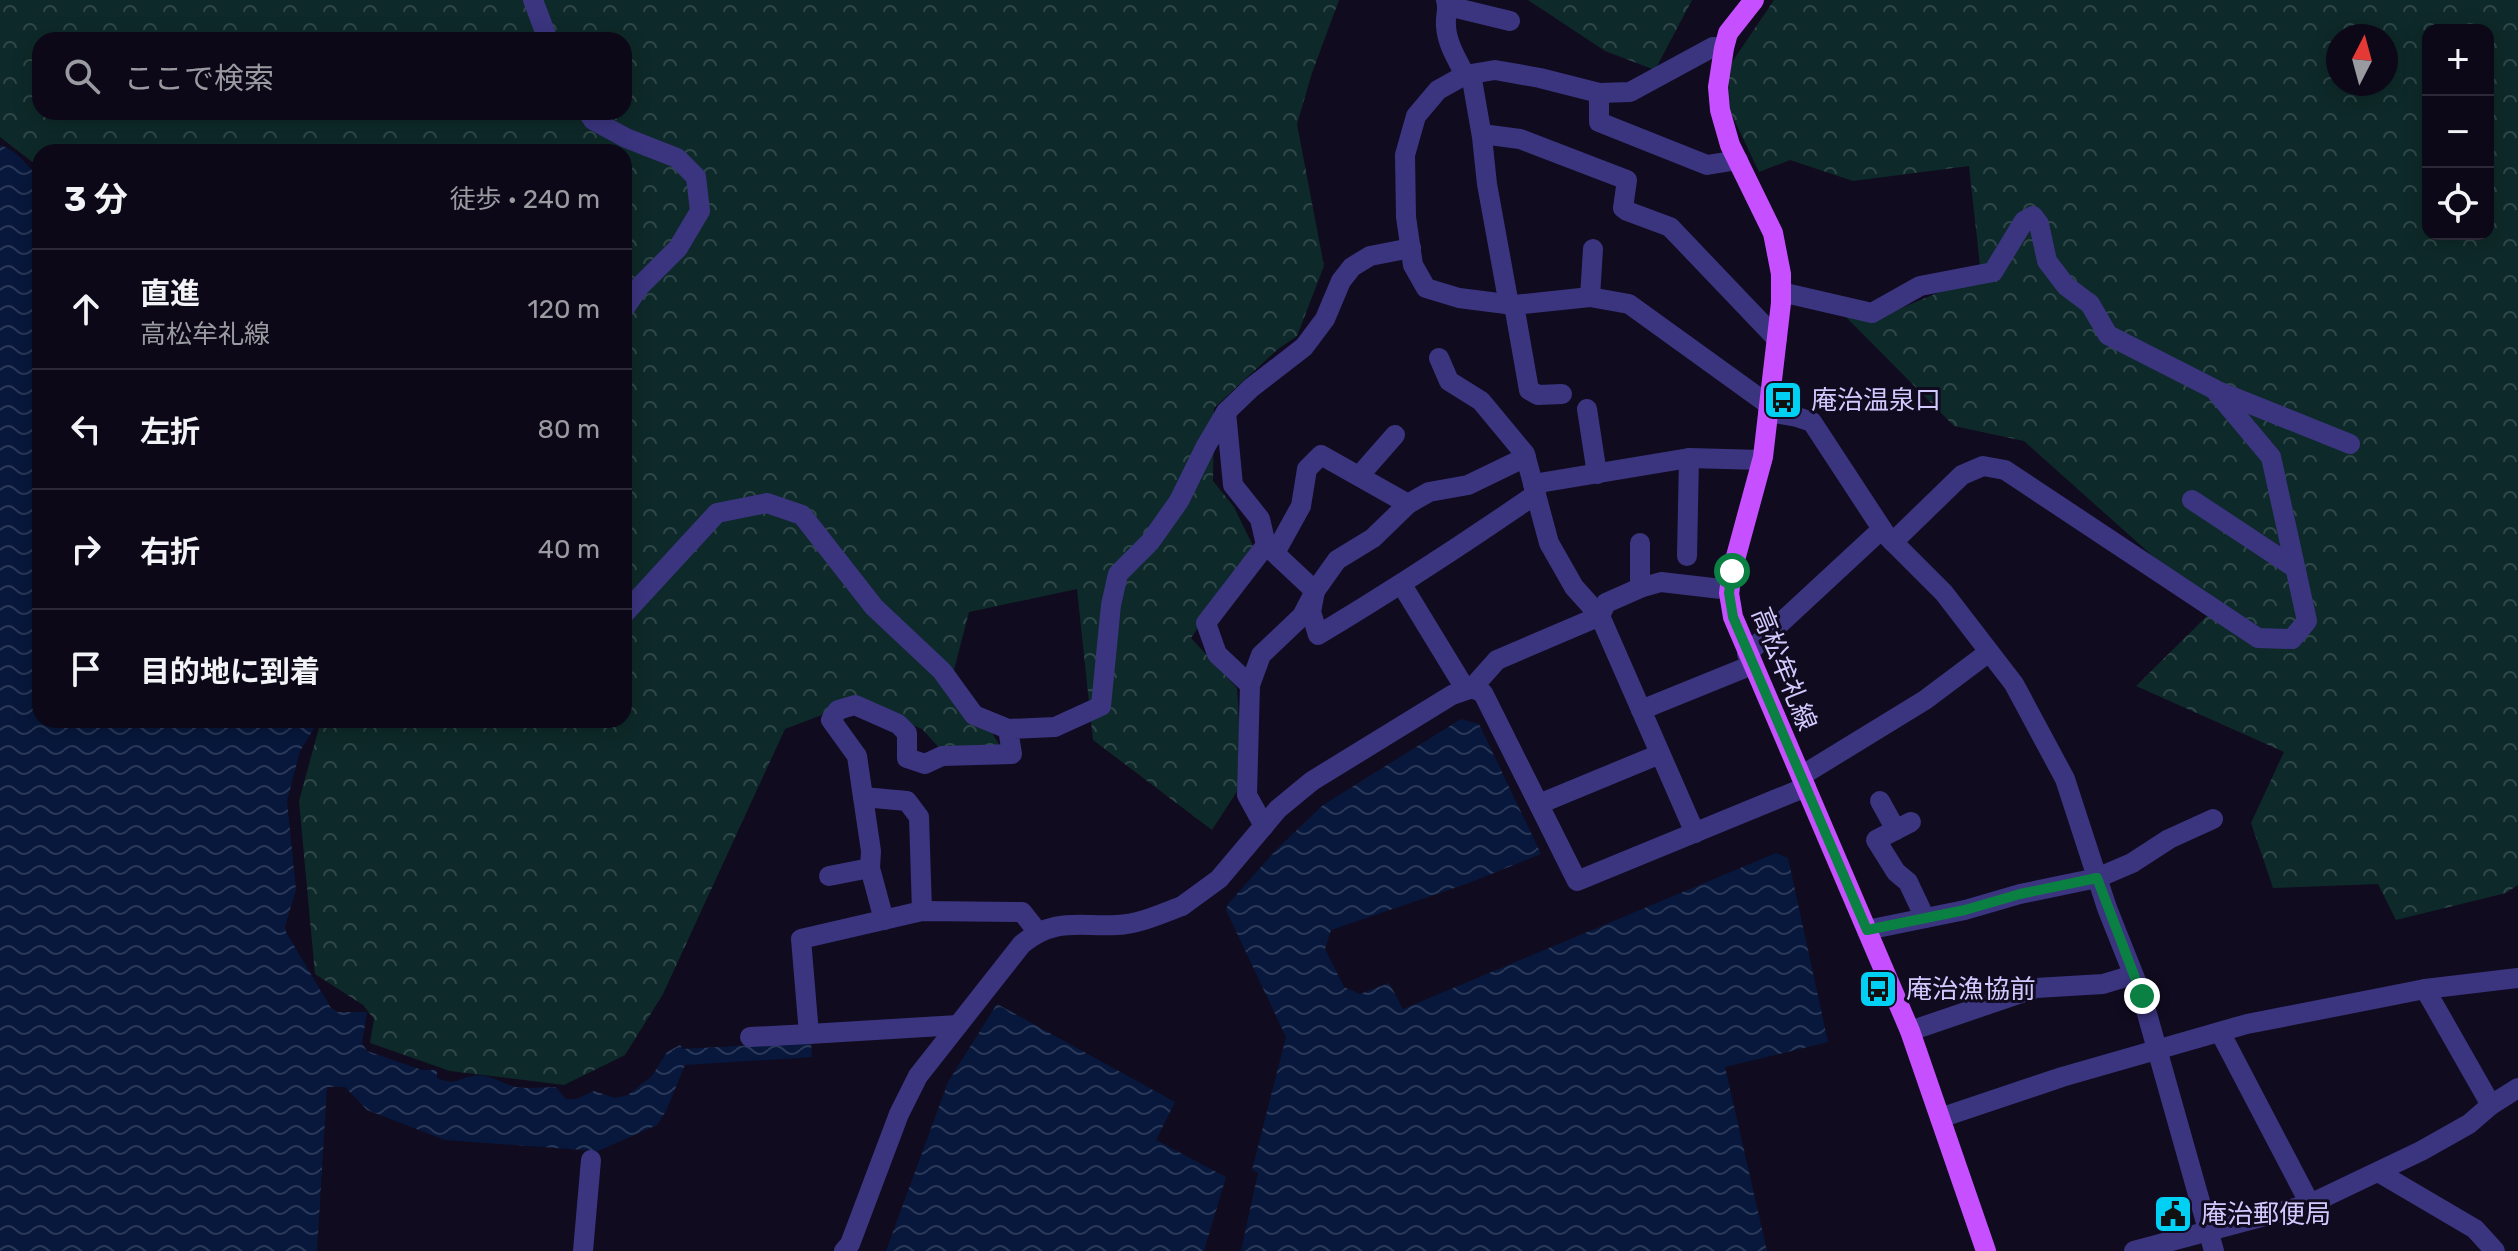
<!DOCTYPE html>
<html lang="ja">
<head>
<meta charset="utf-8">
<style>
  :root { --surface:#0c0817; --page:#1a1624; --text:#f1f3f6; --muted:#9a9aa1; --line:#2c2936 }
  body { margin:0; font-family:Rubik,"Noto Sans JP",sans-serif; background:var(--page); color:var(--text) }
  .controls { position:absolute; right:24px; top:24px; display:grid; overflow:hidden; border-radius:16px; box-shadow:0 4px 20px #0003 }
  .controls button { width:72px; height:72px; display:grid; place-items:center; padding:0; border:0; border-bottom:2px solid var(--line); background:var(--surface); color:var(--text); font:40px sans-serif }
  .compass { position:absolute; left:2326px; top:24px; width:72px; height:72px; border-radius:50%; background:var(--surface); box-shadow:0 4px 20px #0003; rotate:6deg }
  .stop { position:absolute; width:24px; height:24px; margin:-18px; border:6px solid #0b8043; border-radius:50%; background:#fff }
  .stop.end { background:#0b8043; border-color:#fff; box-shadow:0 2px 8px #0008 }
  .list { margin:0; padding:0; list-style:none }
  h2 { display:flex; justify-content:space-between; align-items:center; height:104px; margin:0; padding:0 32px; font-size:34px }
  h2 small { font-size:26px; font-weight:400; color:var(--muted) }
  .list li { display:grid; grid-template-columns:52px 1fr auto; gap:24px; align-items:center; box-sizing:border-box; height:120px; padding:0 32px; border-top:2px solid var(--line) }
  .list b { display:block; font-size:30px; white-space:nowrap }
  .list p { margin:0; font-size:26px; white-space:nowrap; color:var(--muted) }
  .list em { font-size:26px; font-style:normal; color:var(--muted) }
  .icon { flex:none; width:44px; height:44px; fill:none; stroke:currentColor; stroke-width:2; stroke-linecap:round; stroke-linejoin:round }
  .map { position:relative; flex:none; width:2518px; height:1251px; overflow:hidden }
  .search { position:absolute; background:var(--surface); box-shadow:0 4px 20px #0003; left:32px; top:32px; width:600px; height:88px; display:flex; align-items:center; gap:20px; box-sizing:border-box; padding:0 28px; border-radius:24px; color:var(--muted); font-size:30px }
  .panel { position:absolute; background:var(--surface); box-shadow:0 4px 20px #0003; left:32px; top:144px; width:600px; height:584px; border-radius:24px }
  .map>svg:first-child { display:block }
  .forest { fill:url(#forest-crowns); fill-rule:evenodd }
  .water { fill:url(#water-waves) }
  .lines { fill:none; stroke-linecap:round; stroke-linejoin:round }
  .minor { stroke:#3b3580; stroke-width:20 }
  .tertiary { stroke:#3b3580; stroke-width:20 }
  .primary { stroke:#c650ff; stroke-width:20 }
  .route { stroke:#0b8043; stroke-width:10 }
  .labels { text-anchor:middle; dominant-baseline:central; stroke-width:6; stroke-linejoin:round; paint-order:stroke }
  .poi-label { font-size:26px; fill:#d2c9ff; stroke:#100b1f; text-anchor:start }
  .street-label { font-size:26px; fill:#d2c9ff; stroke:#100b1f }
</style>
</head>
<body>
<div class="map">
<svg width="2518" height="1251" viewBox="0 0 2518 1251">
  <defs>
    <pattern id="forest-crowns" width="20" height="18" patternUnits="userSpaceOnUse" patternTransform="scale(2)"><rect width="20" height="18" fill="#0e2929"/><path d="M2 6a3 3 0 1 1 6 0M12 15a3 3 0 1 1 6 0" fill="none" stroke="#304749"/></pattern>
    <pattern id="water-waves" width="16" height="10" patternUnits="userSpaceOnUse" patternTransform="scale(2)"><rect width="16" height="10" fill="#07183c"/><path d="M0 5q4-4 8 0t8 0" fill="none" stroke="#2a3859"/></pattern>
  </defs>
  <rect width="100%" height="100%" fill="#100b1f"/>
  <g class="forest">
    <path d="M0 0H1339L1312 73 1297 124 1324 266 1297 336 1278 349 1214 408 1213 481 1234 507 1253 546 1191 638 1237 688 1243 782 1212 830 1093 740 1077 589 969 612 954 670 1003 751 943 752 922 729 856 702 785 729 663 994 625 1055 564 1085 450 1071 370 1043 374 1019 363 1005 315 974 299 801 321 720H624V152H40V168L0 137ZM40 40H624V112H40Z"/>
    <polygon points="1528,0 1692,0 1655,70 1605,51"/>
    <path d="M1774 0H2518V885L2506 893 2396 920 2378 884 2273 888 2251 823 2284 752 2136 686 2213 610 2024 441 1954 426 1840 311 1877 318 1981 275 1969 166 1853 181 1790 160 1759 172 1730 111 1728 68ZM2428 30H2488V234H2428ZM2338 36H2386V84H2338Z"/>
  </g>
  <g class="water">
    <path d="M0 145C18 151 28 166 40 180V720H317L315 727 300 751 287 801 296 890 285 926 286 932 331 1008 337 1012H367L362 1043 367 1051 422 1070H437V1078C457 1086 456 1079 473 1076 488 1073 503 1084 516 1087 528 1089 542 1087 555 1087L566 1099H576L594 1091 615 1098 628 1095 652 1076 667 1052 680 1045 683 1049 811 1042 812 1057 685 1065 666 1111 657 1125 598 1151 445 1140 367 1110 345 1087H327L317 1251H0Z"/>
    <polygon points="1461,719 1479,724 1541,854 1469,883 1331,930 1325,949 1344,987 1360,994 1389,983 1403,1009 1776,853 1788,858 1828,1042 1725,1067 1767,1251 1241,1251 1258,1173 1252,1170 1286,1037 1226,910 1228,904 1275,851 1323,805"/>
    <polygon points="997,1004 1175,1102 1156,1140 1226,1177 1204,1251 886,1251 948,1082"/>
  </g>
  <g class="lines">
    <g class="minor">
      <polyline points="533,0 548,40"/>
      <path d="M1446 0C1449 9 1445 16 1446 26 1447 44 1457 59 1465 75"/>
      <polyline points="1448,6 1510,21"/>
      <polyline points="1724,48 1713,47 1630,92 1599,93 1540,78 1495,70 1465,75 1438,90 1416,116 1405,155 1406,217 1413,265 1426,288 1459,298 1514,305 1590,297 1629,304 1769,405"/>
      <polyline points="1471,74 1482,137 1487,184 1509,305"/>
      <polyline points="1599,93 1599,122 1707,165 1738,160"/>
      <polyline points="588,112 593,120 626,138 677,158 696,177 700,211 678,248 639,287 624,309"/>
      <polyline points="1482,134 1520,139 1627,180 1623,208 1627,211 1670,227 1777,339"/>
      <polyline points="1781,292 1872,313 1920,286 1993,272 2024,221 2033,216 2039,224 2047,261 2066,286 2090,304 2108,335 2214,389 2271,457 2307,621 2292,639 2258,638 2005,470 1983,466 1962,475 1893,542"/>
      <polyline points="1590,297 1593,249"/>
      <polyline points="1514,305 1529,390 1538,395 1562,394"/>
      <polyline points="1439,358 1449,381 1481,401 1525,454 1549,543 1574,587 1600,616 1497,660 1472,688"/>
      <polyline points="2218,391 2350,444"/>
      <polyline points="1587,409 1597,474"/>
      <polyline points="1226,412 1233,485 1260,519 1266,545 1206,623 1217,654 1250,685 1247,795 1264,826"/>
      <polyline points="1768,412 1797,417 1812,422 1886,535 1944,593 2014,684 2065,779 2107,908 2142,996 2214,1251"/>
      <polyline points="1359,476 1395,435"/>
      <polyline points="1533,484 1689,458 1762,460"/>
      <polyline points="2192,500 2295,568"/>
      <polyline points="1640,543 1640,588 1606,603 1600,616 1695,833"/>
      <path d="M1266 545 1315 591 1311 612 1318 635C1393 590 1465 543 1536 494"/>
      <polyline points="1275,553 1301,506 1307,469 1321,455 1408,504"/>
      <polyline points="1687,556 1689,458"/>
      <polyline points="1402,585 1466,690"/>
      <polyline points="1640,588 1661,582 1730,590"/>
      <polyline points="624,614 717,513 767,503 802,515 874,607 942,671 974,715 1008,729"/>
      <polyline points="1747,654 1882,529"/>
      <polyline points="1250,685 1261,655 1302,616 1315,591 1337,560 1373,538 1408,504 1429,492 1468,485 1526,457"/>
      <polyline points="1641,710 1752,665"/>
      <polyline points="1801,776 1925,700 1989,652"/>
      <polyline points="863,797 857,756 831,720 838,710 855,705 898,724 907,733 907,758 925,764 942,756 1012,754 1008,729 1055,727 1101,706 1111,605 1118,574 1150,542 1179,501 1206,446 1226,412 1251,388 1304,347 1325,319 1341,281 1352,267 1370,256 1411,248"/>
      <polyline points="1880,801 1896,830"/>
      <polyline points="1539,804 1660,754"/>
      <polyline points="1911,822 1876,840 1896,872 1908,882 1925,918"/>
      <polyline points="829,876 870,868"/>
      <polyline points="884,920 870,868 871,851 863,797 907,801 919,817 922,911"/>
      <polyline points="1867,930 1965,910 2020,894 2097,878 2132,863 2169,839 2213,819"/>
      <polyline points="2425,989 2491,1105"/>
      <polyline points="958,1025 809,1034 801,939 922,911 1022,912 1037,931"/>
      <polyline points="1910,1031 2036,988 2103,984 2133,975"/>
      <polyline points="2220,1032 2310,1204"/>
      <polyline points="750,1037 809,1034"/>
      <polyline points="1940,1118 2062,1077 2247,1024 2425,989 2518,978"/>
      <polyline points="2378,1172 2475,1229 2495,1251"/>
      <polyline points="583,1251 591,1160"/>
      <path d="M844 1251 850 1244 899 1114 918 1076 1022 944C1055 917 1078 927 1117 925 1139 924 1161 914 1182 906"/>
      <polyline points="2134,1251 2310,1204 2421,1151 2469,1124 2491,1105 2518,1088"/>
    </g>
    <polyline class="tertiary" points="1182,906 1219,879 1278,809 1312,781 1452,695 1472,688 1483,693 1577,881 1806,787"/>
    <polyline class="primary" points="1754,0 1728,33 1724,48 1718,87 1720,110 1730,145 1773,233 1781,274 1781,303 1763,457 1732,571 1729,593 1733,617 1910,1031 1986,1251"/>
  </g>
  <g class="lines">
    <polyline class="route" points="1732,571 1729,593 1733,617 1867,930 1965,910 2020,894 2097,878 2142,996"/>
  </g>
  <defs>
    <g id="bus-square" transform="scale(2)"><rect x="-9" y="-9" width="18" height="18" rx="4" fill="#00d1f4" stroke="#100b1f"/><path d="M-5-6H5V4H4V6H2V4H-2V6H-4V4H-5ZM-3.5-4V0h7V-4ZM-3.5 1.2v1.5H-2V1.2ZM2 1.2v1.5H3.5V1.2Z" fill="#111"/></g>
    <g id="civic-square" transform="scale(2)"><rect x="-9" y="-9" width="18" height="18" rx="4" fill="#00d1f4" stroke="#100b1f"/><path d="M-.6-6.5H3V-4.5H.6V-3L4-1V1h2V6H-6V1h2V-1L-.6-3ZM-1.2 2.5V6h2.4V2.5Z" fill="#111"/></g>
  </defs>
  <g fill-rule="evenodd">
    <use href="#bus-square" x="1783" y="400"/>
    <use href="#bus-square" x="1878" y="989"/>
    <use href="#civic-square" x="2173" y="1214"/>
  </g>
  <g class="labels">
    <g class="poi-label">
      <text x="1811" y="400">庵治温泉口</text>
      <text x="1906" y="989">庵治漁協前</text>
      <text x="2201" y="1214">庵治郵便局</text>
    </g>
    <g class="street-label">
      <text transform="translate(1784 669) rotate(68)">高松牟礼線</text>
    </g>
  </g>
</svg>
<div class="controls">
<button>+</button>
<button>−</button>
<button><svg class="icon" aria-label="locate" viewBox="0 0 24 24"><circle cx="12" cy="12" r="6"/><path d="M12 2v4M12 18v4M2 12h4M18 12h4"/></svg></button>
</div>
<svg class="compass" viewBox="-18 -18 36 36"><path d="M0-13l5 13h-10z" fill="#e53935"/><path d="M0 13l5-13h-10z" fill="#9a9aa1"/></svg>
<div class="stop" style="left:1732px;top:571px"></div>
<div class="stop end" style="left:2142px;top:996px"></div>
<div class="search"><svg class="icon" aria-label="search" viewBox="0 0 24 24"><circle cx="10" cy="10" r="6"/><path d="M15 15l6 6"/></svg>ここで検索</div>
<section class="panel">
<h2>3 分<small>徒歩 · 240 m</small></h2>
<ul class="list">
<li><svg class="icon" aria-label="ahead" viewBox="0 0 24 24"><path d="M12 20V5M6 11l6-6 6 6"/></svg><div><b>直進</b><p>高松牟礼線</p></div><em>120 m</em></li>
<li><svg class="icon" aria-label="left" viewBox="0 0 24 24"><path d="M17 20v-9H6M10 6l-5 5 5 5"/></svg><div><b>左折</b></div><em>80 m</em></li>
<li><svg class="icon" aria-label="right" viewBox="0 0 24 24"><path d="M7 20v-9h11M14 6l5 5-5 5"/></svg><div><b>右折</b></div><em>40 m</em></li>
<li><svg class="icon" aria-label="arrive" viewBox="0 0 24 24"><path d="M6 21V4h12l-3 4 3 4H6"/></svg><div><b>目的地に到着</b></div></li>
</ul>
</section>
</div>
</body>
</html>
